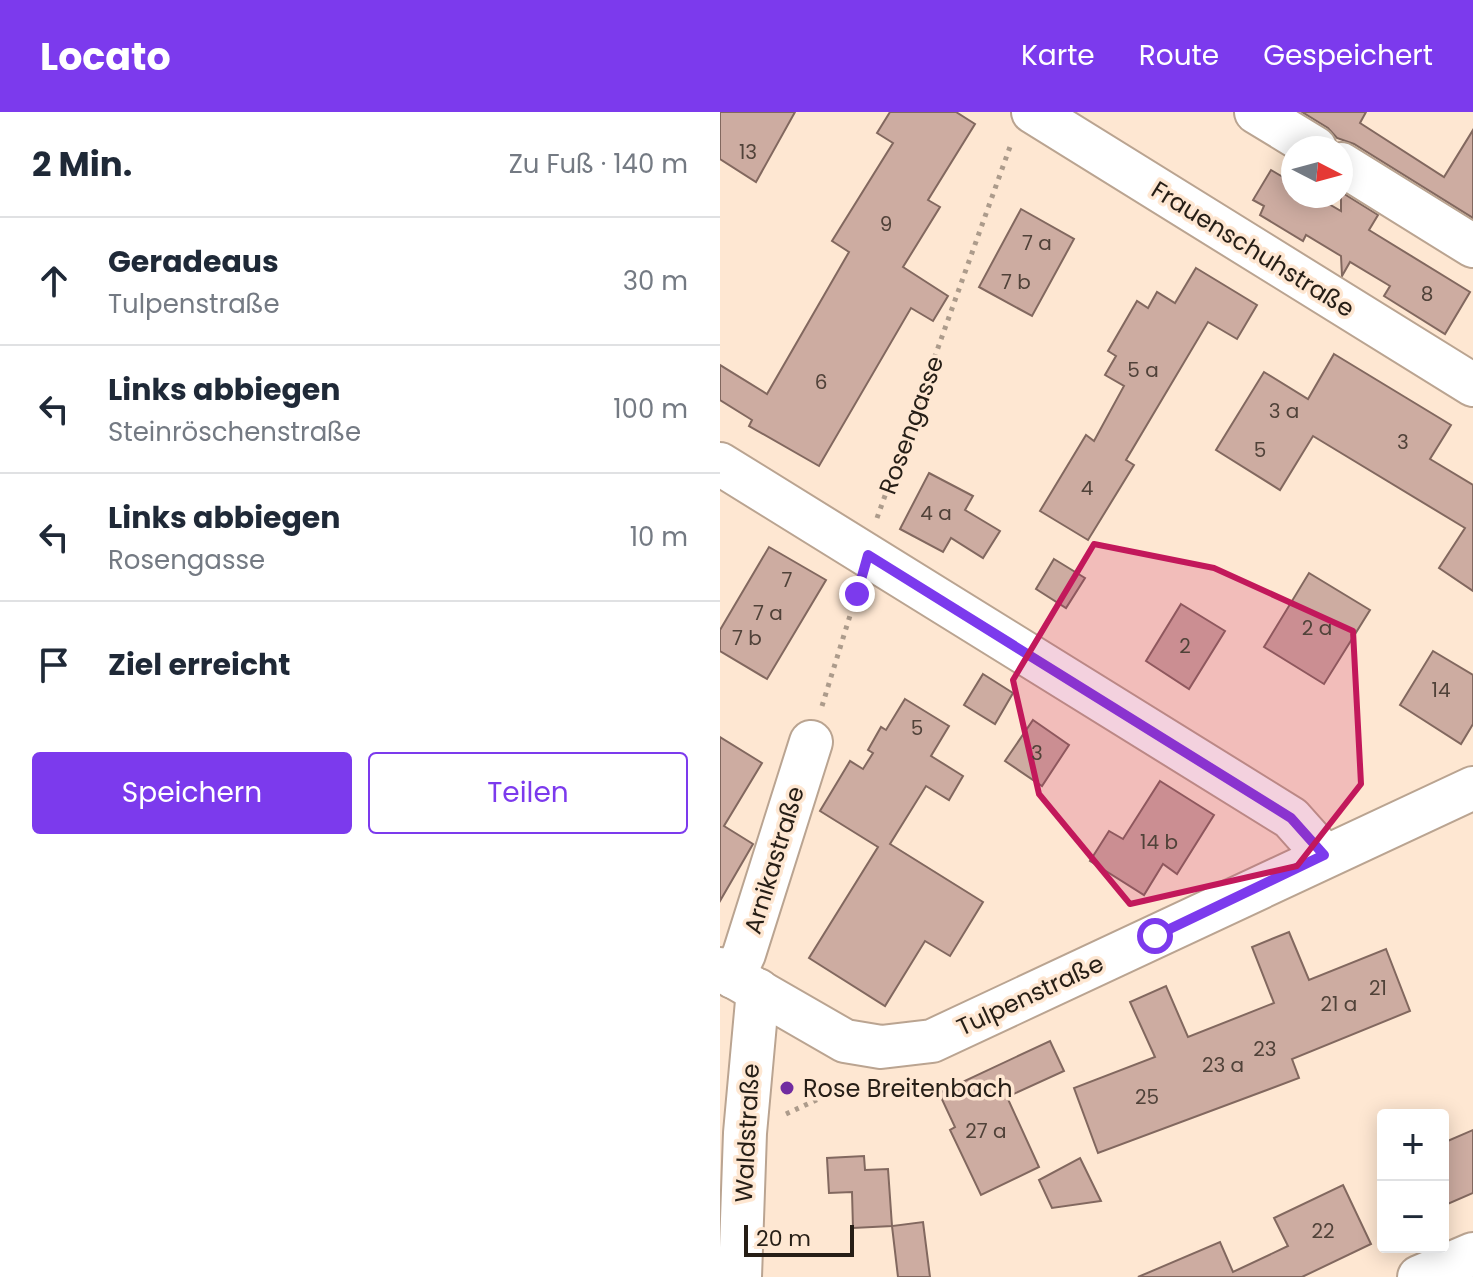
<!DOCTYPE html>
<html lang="de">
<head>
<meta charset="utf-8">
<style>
  :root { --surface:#fff; --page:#f6f6f7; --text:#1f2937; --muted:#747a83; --line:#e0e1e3; --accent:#7c3aed }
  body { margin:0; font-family:Poppins,sans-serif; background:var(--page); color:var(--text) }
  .controls { position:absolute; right:24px; bottom:24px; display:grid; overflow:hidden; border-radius:8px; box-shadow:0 4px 20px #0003 }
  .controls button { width:72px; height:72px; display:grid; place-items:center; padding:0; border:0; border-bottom:2px solid var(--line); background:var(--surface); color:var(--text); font:40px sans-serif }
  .compass { position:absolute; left:561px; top:24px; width:72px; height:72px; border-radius:50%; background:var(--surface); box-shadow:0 4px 20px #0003; rotate:96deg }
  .scale { position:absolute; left:24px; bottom:20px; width:110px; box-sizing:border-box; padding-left:8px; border:4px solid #261e16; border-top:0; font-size:22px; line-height:28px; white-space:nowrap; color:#261e16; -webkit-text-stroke:6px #fee7d2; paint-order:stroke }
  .stop { position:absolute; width:24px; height:24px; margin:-18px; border:6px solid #7c3aed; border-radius:50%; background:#fff }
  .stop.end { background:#7c3aed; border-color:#fff; box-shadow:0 2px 8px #0008 }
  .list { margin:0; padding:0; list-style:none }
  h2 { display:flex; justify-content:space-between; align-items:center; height:104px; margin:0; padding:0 32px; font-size:34px }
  h2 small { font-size:26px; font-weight:400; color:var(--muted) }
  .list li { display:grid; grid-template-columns:52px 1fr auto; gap:24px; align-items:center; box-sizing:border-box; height:128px; padding:0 32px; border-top:2px solid var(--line) }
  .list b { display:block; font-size:30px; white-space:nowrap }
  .list p { margin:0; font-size:26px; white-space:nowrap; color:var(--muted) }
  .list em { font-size:26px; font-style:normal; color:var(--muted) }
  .actions { display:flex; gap:16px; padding:24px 32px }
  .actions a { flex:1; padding:18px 0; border:2px solid var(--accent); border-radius:8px; text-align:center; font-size:28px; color:var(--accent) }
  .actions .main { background:var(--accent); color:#fff }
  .icon { flex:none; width:44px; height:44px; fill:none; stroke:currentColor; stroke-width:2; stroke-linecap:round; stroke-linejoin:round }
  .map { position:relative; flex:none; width:753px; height:1165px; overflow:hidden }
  header { display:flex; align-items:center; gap:48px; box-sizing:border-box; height:112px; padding:0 40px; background:var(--accent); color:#fff }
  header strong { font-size:38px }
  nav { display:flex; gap:44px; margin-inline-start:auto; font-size:28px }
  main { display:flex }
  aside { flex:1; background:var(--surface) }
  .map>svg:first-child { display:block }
  .building { fill:#cdaca1; stroke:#82685f; stroke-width:2 }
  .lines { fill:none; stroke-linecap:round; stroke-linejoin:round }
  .minor-casing { stroke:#baa491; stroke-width:46 }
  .path { stroke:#ac9b8b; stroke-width:5; stroke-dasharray:4 6; stroke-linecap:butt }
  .minor { stroke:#fff; stroke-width:42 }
  .route { stroke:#7c3aed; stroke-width:10 }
  .marked { fill:#c2185b; fill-opacity:0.2; stroke:#c2185b; stroke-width:6; stroke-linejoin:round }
  .poi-dot { fill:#712ca0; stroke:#fee7d2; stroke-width:3 }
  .labels { text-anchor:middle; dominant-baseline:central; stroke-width:7; stroke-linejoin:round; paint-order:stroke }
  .number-label { font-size:20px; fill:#504239 }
  .street-label { font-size:24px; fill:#261e16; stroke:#fee7d2 }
  .poi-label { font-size:24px; fill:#261e16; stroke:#fee7d2; text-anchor:start }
</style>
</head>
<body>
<header>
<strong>Locato</strong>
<nav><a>Karte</a><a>Route</a><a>Gespeichert</a></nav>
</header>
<main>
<aside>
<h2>2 Min.<small>Zu Fuß · 140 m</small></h2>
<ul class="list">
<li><svg class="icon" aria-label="ahead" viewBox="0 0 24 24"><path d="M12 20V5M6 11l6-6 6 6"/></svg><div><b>Geradeaus</b><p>Tulpenstraße</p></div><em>30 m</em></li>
<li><svg class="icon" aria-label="left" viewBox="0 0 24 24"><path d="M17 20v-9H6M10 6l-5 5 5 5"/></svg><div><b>Links abbiegen</b><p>Steinröschenstraße</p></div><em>100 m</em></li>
<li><svg class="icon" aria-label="left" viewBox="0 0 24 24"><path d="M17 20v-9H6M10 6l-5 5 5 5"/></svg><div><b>Links abbiegen</b><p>Rosengasse</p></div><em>10 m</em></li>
<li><svg class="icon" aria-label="arrive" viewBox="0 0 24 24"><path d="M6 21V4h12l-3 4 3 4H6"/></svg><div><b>Ziel erreicht</b></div></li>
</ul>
<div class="actions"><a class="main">Speichern</a><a>Teilen</a></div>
</aside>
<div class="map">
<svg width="753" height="1165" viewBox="0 0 753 1165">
  <rect width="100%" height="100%" fill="#fee7d2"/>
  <g class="building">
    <polygon points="0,0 75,0 36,70 0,47"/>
    <polygon points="170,0 236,0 255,12 208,88 220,95 183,155 228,184 213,209 191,196 99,354 29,314 32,308 0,288 0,253 47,282 129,140 112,129 173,31 157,21"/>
    <polygon points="582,0 646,0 640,11 724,65 753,18 753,106 634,32 617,26 608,16"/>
    <polygon points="551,58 573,71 573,84 595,84 621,99 621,80 658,103 649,118 750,180 725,222 664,184 670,174 630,150 622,164 621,144 586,123 583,129 540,103 544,94 533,88"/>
    <polygon points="301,97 354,127 312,204 259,175"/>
    <polygon points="476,156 537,193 517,227 488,210 406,348 414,353 368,428 320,399 366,323 374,329 404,274 385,263 396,244 388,239 417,189 428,196 437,180 455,191"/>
    <polygon points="614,242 731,313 710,347 753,373 753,479 719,456 745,416 593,324 560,378 496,338 544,260 588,287"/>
    <polygon points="209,361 253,384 245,398 280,419 263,446 231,426 223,440 180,417"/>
    <polygon points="49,435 106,468 47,567 0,539 0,518"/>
    <polygon points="334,447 365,466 346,496 316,477"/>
    <polygon points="589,461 650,498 604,572 544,535"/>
    <polygon points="461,492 505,519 469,577 426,549"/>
    <polygon points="713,539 753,563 753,612 741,632 680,593"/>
    <polygon points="263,562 293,581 275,612 244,593"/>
    <polygon points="185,587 229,614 211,644 243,664 229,688 206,674 170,732 263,790 230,844 205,829 165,894 89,846 158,735 100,699 130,649 143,657 153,641 148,638 161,615 166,618"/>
    <polygon points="313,608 349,633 322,674 285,649"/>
    <polygon points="0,625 42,651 4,714 33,732 0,789"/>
    <polygon points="440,669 494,703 457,762 443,752 424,783 370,749 389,719 403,727"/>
    <polygon points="569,820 589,868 666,837 690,899 572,947 579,966 378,1041 354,976 435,945 410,890 446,874 468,925 554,891 532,835"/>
    <polygon points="330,929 344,959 287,985 319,1055 261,1083 230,1018 235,1015 219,981"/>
    <polygon points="753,1018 753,1081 723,1094 723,1031"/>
    <polygon points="144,1044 145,1058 168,1057 172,1114 133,1116 132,1080 109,1081 107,1046"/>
    <polygon points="360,1046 381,1089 332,1096 319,1068"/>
    <polygon points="623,1073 651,1132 582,1165 418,1165 500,1130 513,1160 568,1134 554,1106"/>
    <polygon points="203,1110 210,1165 178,1165 172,1114"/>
  </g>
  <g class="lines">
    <g class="minor-casing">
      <g id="minor">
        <polyline points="313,0 753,273"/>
        <polyline points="536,0 595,36"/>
        <polyline points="621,52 753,134"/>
        <polyline points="0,352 571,706 604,743"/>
        <polyline points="0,857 125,929 161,935 212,929 753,676"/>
        <polyline points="13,865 24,842 91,630"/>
        <polyline points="20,1165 25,1021 38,878"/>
        <polyline points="699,1165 753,1142"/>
      </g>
    </g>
    <g class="path">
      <polyline points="157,406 291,32"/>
      <polyline points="102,594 137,481"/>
      <polyline points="66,1002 133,971"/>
    </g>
    <use href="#minor" class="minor"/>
  </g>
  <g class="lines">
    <polyline class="route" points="137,482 148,443 571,706 604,743 435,824"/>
  </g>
  <path class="marked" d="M374 432 494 456 633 519 641 672 577 754 410 792 319 682 293 568Z"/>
  <circle class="poi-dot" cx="67" cy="976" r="8"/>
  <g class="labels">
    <g class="number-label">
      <text x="28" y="40">13</text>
      <text x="166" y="112">9</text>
      <text x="317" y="131">7 a</text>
      <text x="296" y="170">7 b</text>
      <text x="707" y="182">8</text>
      <text x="423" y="258">5 a</text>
      <text x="101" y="270">6</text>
      <text x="564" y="299">3 a</text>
      <text x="683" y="330">3</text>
      <text x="540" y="338">5</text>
      <text x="367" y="376">4</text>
      <text x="216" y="401">4 a</text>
      <text x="67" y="468">7</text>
      <text x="48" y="501">7 a</text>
      <text x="597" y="516">2 a</text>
      <text x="27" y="526">7 b</text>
      <text x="465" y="534">2</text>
      <text x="721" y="578">14</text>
      <text x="197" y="616">5</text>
      <text x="317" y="641">3</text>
      <text x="439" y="730">14 b</text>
      <text x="658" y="876">21</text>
      <text x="619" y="892">21 a</text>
      <text x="545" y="937">23</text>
      <text x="503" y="953">23 a</text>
      <text x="427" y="985">25</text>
      <text x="266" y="1019">27 a</text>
      <text x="603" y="1119">22</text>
    </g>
    <g class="street-label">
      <text transform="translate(533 137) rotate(32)">Frauenschuhstraße</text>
      <text transform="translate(191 313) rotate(-70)">Rosengasse</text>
      <text transform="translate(54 748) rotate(-73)">Arnikastraße</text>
      <text transform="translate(310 883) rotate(-25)">Tulpenstraße</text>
      <text transform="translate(27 1021) rotate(-87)">Waldstraße</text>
    </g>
    <g class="poi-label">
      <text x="83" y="976">Rose Breitenbach</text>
    </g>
  </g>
</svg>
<div class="controls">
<button>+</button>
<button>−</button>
</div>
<svg class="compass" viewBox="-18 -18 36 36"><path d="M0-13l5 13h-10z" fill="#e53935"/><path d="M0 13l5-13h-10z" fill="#747a83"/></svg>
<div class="scale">20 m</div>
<div class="stop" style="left:435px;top:824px"></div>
<div class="stop end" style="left:137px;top:482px"></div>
</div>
</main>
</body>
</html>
